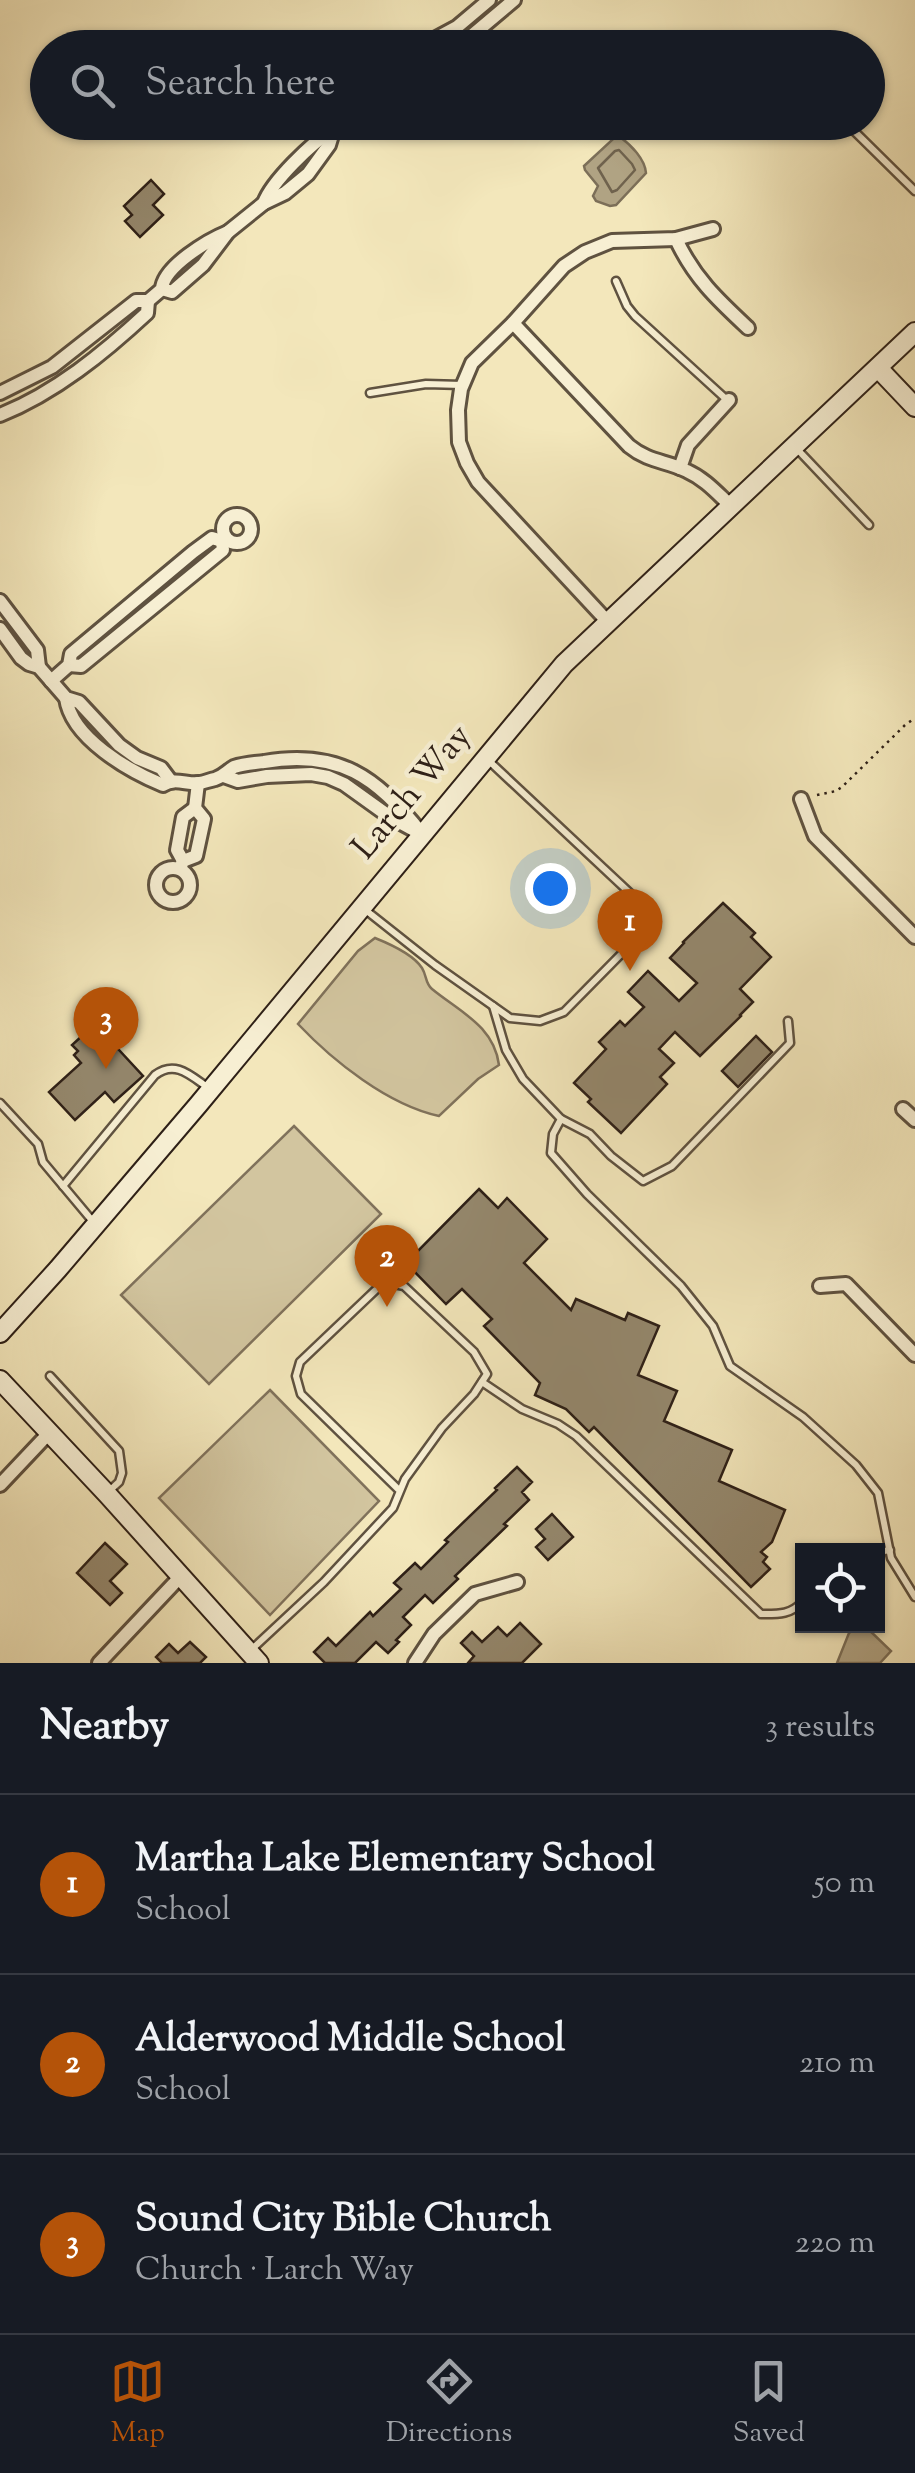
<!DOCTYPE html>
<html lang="en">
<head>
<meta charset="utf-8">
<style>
  :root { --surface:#171b24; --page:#242831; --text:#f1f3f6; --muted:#9ea1a6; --line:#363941; --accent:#b45309 }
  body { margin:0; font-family:"Sorts Mill Goudy",serif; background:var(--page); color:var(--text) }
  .controls { position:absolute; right:30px; bottom:30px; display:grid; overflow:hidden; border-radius:0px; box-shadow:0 2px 8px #0004 }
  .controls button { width:90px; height:90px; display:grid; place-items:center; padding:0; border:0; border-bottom:2px solid var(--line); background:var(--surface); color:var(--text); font:50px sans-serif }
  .you { position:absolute; left:550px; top:888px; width:35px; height:35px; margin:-25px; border:8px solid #fff; border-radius:50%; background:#1a73e8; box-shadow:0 0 0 15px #1a73e833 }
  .badge { display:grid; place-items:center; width:65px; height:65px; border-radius:50%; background:var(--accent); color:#fff; font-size:32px; font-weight:700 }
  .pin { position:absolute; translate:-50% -82px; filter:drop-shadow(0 2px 5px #0008) }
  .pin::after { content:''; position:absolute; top:52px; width:35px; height:30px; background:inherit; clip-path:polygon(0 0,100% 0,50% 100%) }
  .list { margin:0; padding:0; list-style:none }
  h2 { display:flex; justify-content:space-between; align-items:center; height:130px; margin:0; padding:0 40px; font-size:42px }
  h2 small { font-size:32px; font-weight:400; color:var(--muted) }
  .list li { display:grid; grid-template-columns:65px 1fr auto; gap:30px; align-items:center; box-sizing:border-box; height:180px; padding:0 40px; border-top:2px solid var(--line) }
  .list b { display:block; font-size:38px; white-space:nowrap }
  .list p { margin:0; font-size:32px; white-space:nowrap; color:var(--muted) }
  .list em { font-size:32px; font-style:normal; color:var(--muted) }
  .icon { flex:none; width:55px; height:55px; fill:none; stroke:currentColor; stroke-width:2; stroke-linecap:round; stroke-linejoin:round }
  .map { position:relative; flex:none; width:915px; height:1663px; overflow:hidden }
  .search { position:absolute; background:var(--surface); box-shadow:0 2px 8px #0004; left:30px; right:30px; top:30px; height:110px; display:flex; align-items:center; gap:25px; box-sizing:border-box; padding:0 35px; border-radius:55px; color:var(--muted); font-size:38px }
  .sheet { height:670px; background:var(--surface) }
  nav { display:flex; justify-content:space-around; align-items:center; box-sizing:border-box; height:140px; border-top:2px solid var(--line); background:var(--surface); font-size:28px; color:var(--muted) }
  nav a { display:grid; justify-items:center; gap:5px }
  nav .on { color:var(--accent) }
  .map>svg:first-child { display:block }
  .green { fill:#d2c59f; stroke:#80725b; stroke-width:2.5 }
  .water { fill:#b0a383; stroke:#7c6f58; stroke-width:2.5 }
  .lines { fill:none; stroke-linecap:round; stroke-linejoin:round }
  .shore { stroke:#6f624d; stroke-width:2.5 }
  .building { fill:#94876c; stroke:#2e2017; stroke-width:2.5 }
  .lane-casing { stroke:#5f5240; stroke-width:11 }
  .street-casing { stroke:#5f5240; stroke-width:18 }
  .secondary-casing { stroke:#2e2017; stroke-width:22 }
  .path { stroke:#2e2017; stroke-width:2.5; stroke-dasharray:2.5 5; stroke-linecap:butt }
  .lane { stroke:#f7efd3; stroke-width:6 }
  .street { stroke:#f7efd3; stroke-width:12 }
  .secondary { stroke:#f7efd3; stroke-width:18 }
  .labels { text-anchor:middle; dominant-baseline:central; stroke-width:9; stroke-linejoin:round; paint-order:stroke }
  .street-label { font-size:35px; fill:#2e2017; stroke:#f7efd3 }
</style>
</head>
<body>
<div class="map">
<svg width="915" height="1663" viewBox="0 0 915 1663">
  <rect width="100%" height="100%" fill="#f3e7bb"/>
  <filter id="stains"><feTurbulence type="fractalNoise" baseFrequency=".002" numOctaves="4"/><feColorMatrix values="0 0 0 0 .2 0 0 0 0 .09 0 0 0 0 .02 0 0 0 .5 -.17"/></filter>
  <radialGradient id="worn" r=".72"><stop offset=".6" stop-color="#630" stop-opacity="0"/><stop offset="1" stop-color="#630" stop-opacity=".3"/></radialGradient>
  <g class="green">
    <path d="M375 938C390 944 413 954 422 968 427 976 425 983 432 989 460 1012 494 1026 499 1065L478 1079 439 1116C388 1105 333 1061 298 1024L358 951Z"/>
    <polygon points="294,1126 381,1214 209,1384 121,1295"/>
    <polygon points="270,1390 379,1501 270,1615 159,1498"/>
  </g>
  <g class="water">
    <path d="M620 137C631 145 645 159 646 173L616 205 610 206 596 201 593 196 598 186 585 170 584 166 613 139Z"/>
    <polygon points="859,1626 866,1627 891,1651 880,1663 837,1663 849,1633"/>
  </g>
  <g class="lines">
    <polygon class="shore" points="619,150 632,164 635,170 617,190 612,192 598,168 615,151"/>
  </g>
  <g class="building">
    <polygon points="151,180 164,194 153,205 163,215 140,237 125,221 132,215 124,206"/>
    <polygon points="723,903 755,933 751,937 771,957 740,989 753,1002 740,1015 741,1016 700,1056 675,1032 659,1049 674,1063 660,1077 667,1084 621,1133 588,1102 591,1099 574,1083 606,1049 599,1042 620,1021 625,1026 644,1007 628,992 648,971 679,1001 697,983 670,958 684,943 683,942"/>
    <polygon points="95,1024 143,1076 114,1102 105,1092 75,1120 49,1092 81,1063 74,1055 78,1051 72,1045"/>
    <polygon points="756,1036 772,1052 738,1087 722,1071"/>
    <polygon points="479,1189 498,1208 507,1198 547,1239 524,1263 571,1310 576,1299 625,1320 628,1313 659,1326 638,1375 677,1391 664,1421 732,1450 719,1481 785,1510 772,1542 761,1552 767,1557 763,1562 770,1569 751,1587 594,1427 589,1432 566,1409 535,1395 540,1383 484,1326 492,1319 462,1289 446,1304 406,1263"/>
    <polygon points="517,1467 532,1482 522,1492 529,1500 504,1524 507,1526 455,1576 458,1579 433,1603 425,1595 403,1617 411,1625 396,1640 399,1642 388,1653 376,1642 355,1663 325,1663 314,1652 328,1638 336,1646 370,1612 373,1616 401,1589 394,1583 415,1563 421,1569 448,1542 445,1540 497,1490 495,1488"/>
    <polygon points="552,1514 573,1537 548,1560 536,1547 545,1539 536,1529"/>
    <polygon points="105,1543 127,1564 110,1581 122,1593 110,1605 77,1573"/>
    <polygon points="520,1623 541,1644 522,1663 468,1663 474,1656 461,1643 472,1632 482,1642 498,1627 507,1636"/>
    <polygon points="190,1642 206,1657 200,1663 162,1663 156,1657 169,1644 178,1653"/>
  </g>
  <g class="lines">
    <g class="lane-casing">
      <g id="lane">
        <polyline points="845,122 915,191"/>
        <polyline points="616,281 627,306 635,316 727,400"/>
        <polyline points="370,393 426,384 462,385"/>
        <polyline points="798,450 869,525"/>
        <polyline points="363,908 435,965 510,1018 540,1021 564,1012 632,943 636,917 631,894 488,760"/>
        <polyline points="493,1006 506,1050 523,1079 561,1119 553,1134 551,1153 587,1194 681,1286 713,1326 730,1366 803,1417 856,1465 878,1493 891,1558 915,1597"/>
        <polyline points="0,1103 38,1144 43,1162 95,1224"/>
        <polyline points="561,1119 590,1134 611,1156 643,1181 672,1166 790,1043 788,1021"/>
        <path d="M63 1186 155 1075C175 1060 190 1075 207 1087"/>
        <polyline points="50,1376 119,1451 122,1473 119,1482 107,1493"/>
        <path d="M482 1382 522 1409 558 1424 576 1436 761 1614C777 1614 791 1615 802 1602"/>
        <polyline points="878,1552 890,1550"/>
        <polyline points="250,1651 324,1582 393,1508 405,1479 442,1428 474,1394 487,1374 474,1352 404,1286 384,1282 300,1362 296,1376 301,1394 399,1490"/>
      </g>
    </g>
    <g class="street-casing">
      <g id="street">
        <polyline points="418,48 457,27 489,0"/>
        <polyline points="457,48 514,0"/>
        <path d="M264 203C272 181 312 143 332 130"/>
        <path d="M676 239C694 278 718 300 748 328"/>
        <polyline points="162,289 172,292 203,265 228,232 264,203 285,193 308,174 329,145 336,122"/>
        <path d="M513 323 629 446C650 463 665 460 687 471 705 479 717 493 731 506"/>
        <path d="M0 393 52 367 136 301H148L162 289C163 267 208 240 228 232"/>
        <path d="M0 415C55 393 104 353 147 313L148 301"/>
        <polyline points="680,468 688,445 729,400"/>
        <circle cx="237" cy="529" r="14"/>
        <polyline points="0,601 37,650 39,667"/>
        <polyline points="607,621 478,482 467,463 459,442 458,410 461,389 472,363 513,323 564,266 585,252 612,241 676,239 713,229"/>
        <polyline points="0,629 21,658 29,664 39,667 66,698 79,702 119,745 137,758 161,768 170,780"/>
        <polyline points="69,665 81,666 223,550 222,541 226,538"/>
        <polyline points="51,681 69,665 71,654 193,552 212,538 222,541"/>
        <path d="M66 698C71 738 129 771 163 785 175 777 187 785 200 783 205 782 210 780 215 779 224 776 227 771 234 767 243 764 255 763 264 762 338 749 378 777 422 834"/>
        <polyline points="224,776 238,781 267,776 311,774 328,777 344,784 390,817 414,830"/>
        <polyline points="801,799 815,836 915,937"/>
        <polyline points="183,861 177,850 183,817 195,808"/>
        <circle cx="173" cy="885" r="17"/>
        <polyline points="180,869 183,861 196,856 204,819 195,808 198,783"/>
        <polyline points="903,1109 915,1120"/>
        <polyline points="820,1286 846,1284 915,1355"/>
        <polyline points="0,1485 50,1432"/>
        <polyline points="99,1663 181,1576"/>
        <polyline points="415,1663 434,1634 475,1594 517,1582"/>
      </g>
    </g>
    <g class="secondary-casing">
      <g id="secondary">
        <polyline points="878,368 915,407"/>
        <polyline points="0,1333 58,1269 198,1105 564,664 915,332"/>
        <polyline points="0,1380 107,1494 259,1663"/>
      </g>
    </g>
    <polyline class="path" points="817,795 836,791 842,787 905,725 915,718"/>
    <use href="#lane" class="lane"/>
    <use href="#street" class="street"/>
    <use href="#secondary" class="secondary"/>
  </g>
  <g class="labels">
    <g class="street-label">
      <text transform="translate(413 793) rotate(-50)">Larch Way</text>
    </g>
  </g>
  <rect width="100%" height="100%" filter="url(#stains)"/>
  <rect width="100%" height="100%" fill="url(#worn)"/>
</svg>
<div class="controls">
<button><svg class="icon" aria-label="locate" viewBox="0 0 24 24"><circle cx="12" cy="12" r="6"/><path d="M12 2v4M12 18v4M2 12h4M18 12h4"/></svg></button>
</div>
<div class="you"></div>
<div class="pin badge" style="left:630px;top:971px">1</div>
<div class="pin badge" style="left:387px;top:1307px">2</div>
<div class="pin badge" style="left:106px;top:1069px">3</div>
<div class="search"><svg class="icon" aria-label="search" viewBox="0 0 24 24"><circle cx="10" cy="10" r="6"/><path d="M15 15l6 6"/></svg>Search here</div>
</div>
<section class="sheet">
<h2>Nearby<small>3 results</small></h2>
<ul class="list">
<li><span class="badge">1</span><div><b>Martha Lake Elementary School</b><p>School</p></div><em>50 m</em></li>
<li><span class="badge">2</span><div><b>Alderwood Middle School</b><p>School</p></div><em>210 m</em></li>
<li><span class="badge">3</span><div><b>Sound City Bible Church</b><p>Church · Larch Way</p></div><em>220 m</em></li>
</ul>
</section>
<nav>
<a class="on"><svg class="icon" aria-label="map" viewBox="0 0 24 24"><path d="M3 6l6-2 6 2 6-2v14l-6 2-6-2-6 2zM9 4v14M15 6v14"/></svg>Map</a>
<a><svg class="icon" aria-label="directions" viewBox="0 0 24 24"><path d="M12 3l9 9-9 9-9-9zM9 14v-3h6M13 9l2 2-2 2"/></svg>Directions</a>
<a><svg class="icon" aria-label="saved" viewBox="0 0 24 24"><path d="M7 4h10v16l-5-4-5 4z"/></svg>Saved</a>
</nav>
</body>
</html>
